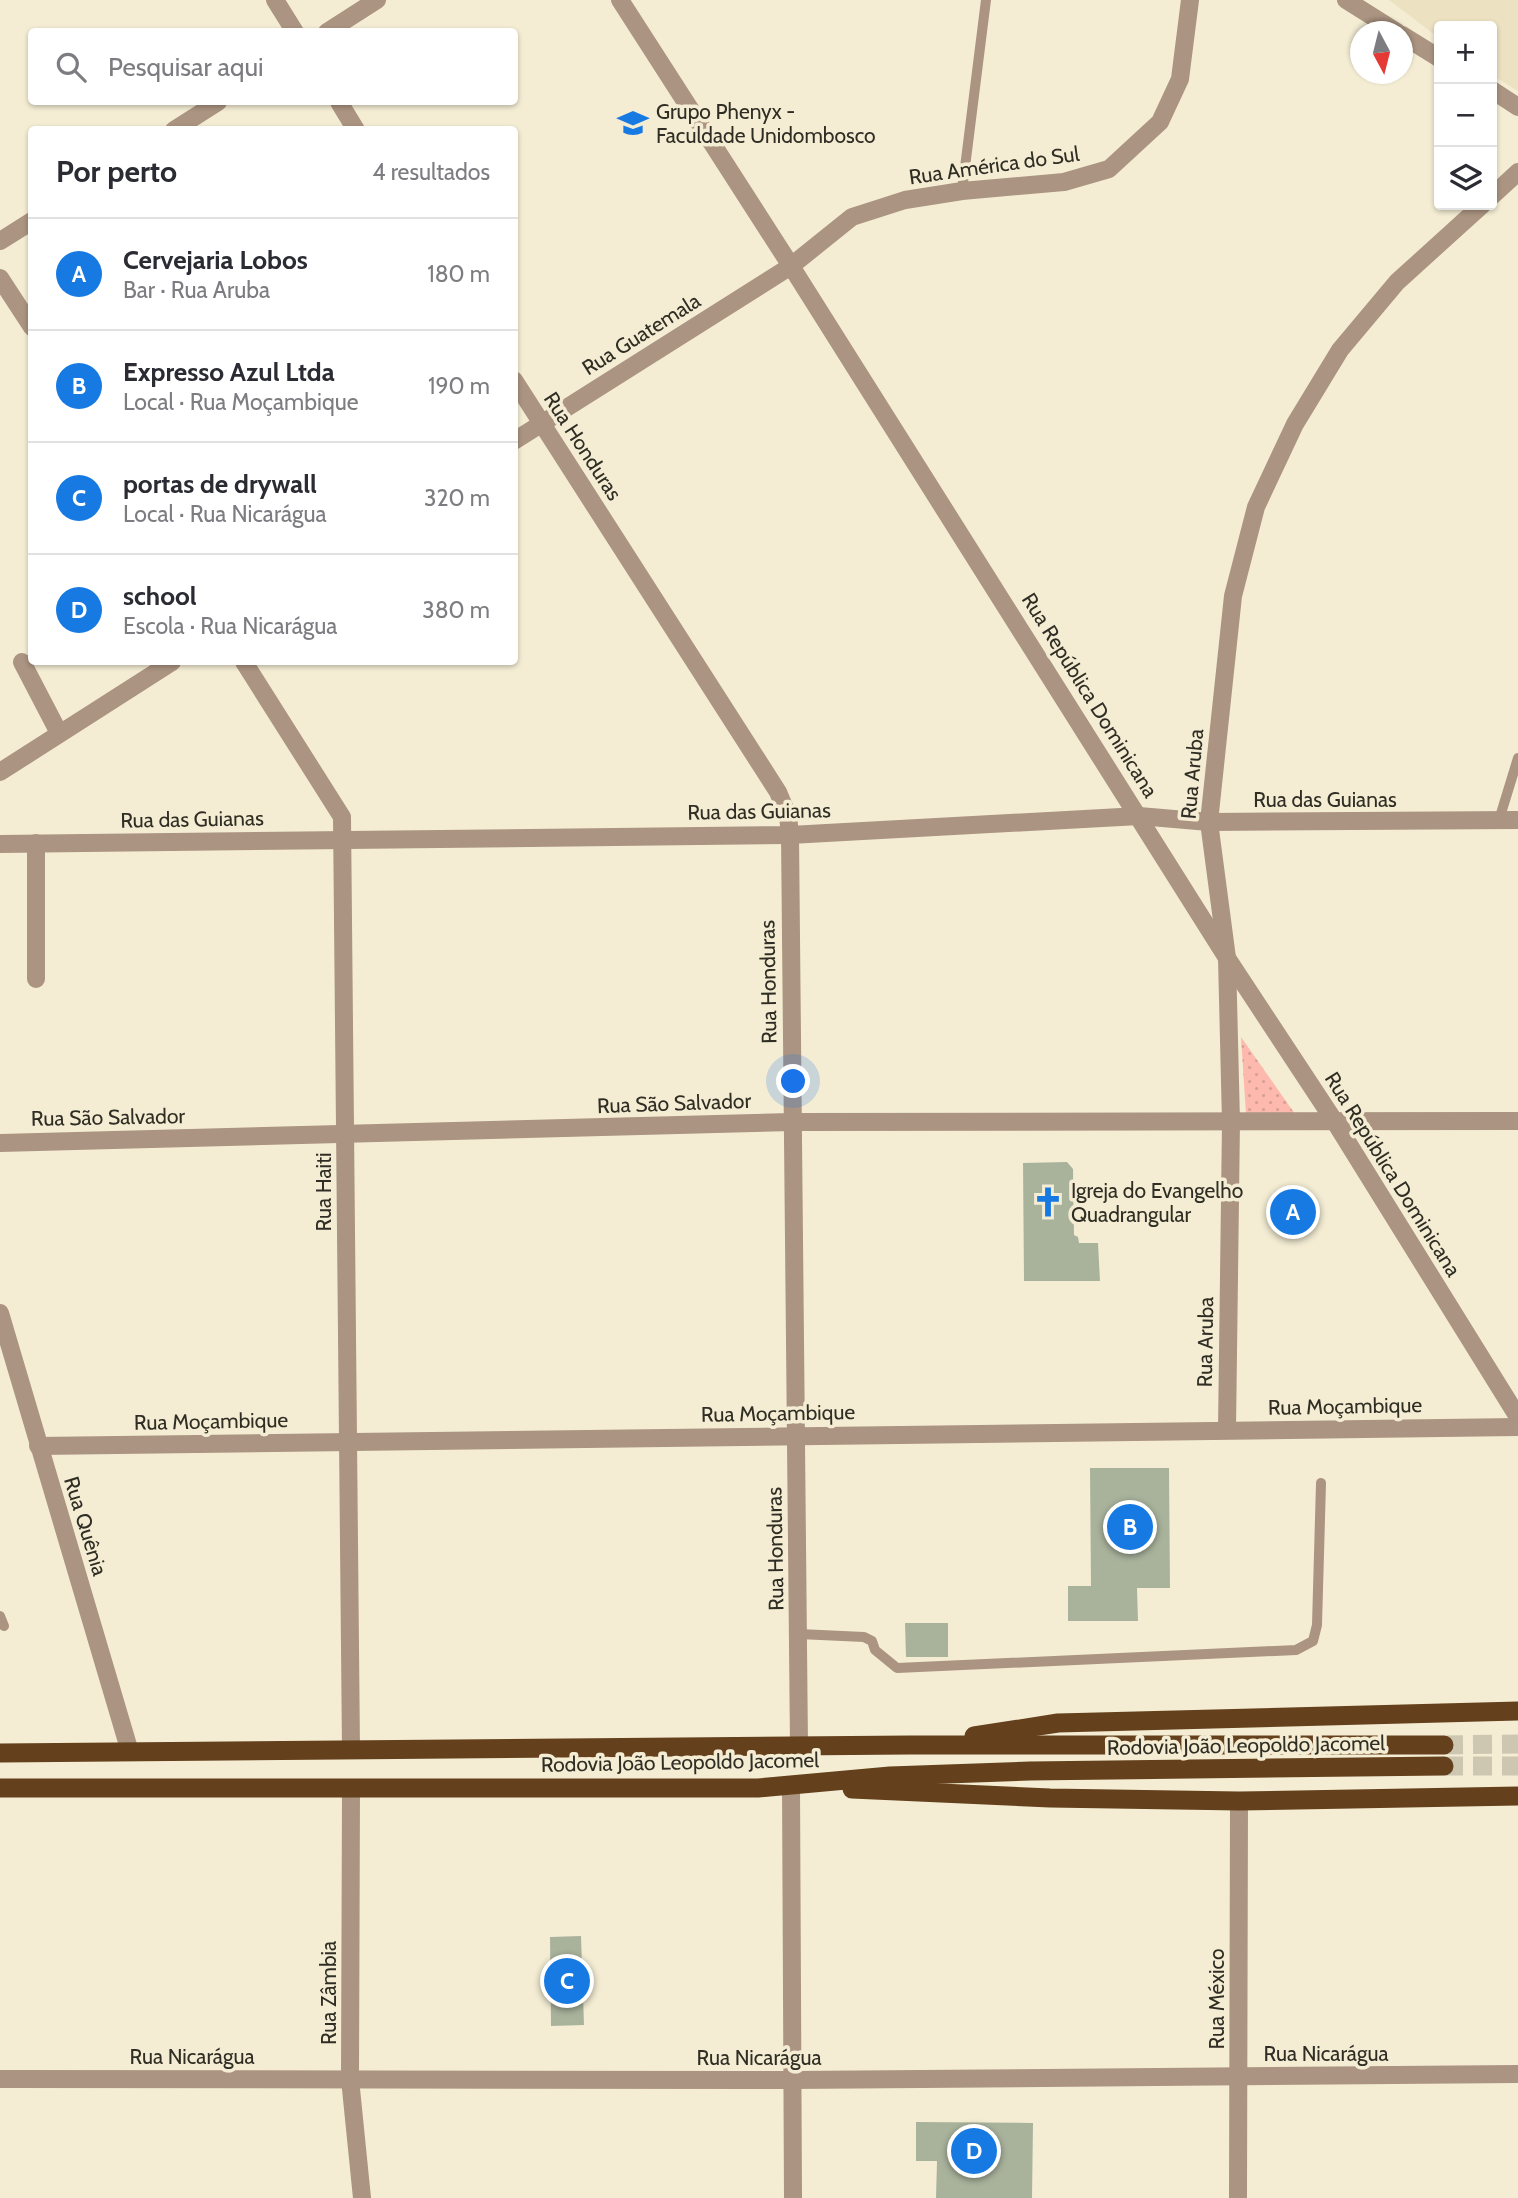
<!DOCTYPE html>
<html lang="pt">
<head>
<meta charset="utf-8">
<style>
  :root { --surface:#fff; --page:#f7f7f7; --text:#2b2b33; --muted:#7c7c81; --line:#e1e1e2; --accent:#177ae2 }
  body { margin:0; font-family:Cabin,sans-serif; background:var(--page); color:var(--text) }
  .controls { position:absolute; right:21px; top:21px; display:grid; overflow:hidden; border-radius:7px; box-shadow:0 2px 5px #0004 }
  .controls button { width:63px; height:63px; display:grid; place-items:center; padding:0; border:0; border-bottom:2px solid var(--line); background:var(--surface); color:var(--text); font:35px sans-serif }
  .compass { position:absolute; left:1350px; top:21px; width:63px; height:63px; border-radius:50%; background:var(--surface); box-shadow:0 2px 5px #0004; rotate:173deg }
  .you { position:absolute; left:794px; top:1082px; width:24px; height:24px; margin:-18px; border:5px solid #fff; border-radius:50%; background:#1a73e8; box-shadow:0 0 0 10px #1a73e833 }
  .badge { display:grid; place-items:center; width:46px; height:46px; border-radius:50%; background:var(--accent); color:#fff; font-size:23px; font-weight:700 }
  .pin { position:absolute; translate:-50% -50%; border:4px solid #fff; box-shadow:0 2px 7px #0006 }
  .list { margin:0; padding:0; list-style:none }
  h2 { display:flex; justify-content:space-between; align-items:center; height:91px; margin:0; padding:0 28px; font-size:30px }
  h2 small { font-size:23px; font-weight:400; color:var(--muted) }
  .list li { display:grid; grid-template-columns:46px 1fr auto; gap:21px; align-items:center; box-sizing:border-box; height:112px; padding:0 28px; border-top:2px solid var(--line) }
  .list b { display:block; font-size:26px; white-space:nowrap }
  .list p { margin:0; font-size:23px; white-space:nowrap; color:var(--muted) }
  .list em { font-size:23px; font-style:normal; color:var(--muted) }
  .icon { flex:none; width:38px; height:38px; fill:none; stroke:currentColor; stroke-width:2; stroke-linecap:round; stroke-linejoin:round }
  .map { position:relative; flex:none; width:1518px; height:2198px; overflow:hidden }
  .search { position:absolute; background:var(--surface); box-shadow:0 2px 5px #0004; left:28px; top:28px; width:490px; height:77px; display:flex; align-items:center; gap:18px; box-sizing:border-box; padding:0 24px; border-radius:7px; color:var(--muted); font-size:26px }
  .panel { position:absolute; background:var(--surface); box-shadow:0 2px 5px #0004; left:28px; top:126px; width:490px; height:539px; border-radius:7px }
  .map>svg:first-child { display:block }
  .built { fill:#ece2c2 }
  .grass { fill:url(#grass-dots) }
  .building { fill:#a9b39c }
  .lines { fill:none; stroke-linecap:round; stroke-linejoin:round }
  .trunk-tunnel { stroke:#cdc7b1; stroke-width:19; stroke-dasharray:19 10; stroke-linecap:butt }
  .service { stroke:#ab9481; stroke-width:10 }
  .minor { stroke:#ab9481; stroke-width:18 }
  .trunk { stroke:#64401c; stroke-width:19 }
  .labels { text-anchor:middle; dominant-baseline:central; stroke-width:7; stroke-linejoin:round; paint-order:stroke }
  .poi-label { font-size:21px; fill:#302e24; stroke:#f4edd4; text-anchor:start }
  .street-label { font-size:21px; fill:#302e24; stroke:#f4edd4 }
</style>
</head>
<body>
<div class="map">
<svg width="1518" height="2198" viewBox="0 0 1518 2198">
  <defs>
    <pattern id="grass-dots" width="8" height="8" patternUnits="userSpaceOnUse" patternTransform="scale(1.75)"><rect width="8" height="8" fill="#fdb9ad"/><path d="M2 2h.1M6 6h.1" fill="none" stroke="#d99f95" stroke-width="1.8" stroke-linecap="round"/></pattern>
  </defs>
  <rect width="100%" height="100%" fill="#f4edd4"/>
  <polygon class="built" points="1389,0 1518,0 1518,91 1492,75 1492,26 1439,26 1439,38"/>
  <polygon class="grass" points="1241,1037 1295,1114 1246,1114"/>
  <g class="building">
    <polygon points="1067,1162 1073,1169 1074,1235 1078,1237 1079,1243 1098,1243 1100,1281 1024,1281 1023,1163"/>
    <polygon points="1090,1468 1169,1468 1170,1588 1137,1588 1138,1621 1068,1621 1068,1586 1091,1586"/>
    <polygon points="905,1623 948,1623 948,1657 906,1657"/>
    <polygon points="581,1936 584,2025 551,2026 550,1937"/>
    <polygon points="916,2122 1033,2123 1032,2198 936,2198 937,2161 916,2161"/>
  </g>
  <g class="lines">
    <g class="trunk-tunnel">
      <polyline points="1444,1745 1518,1744"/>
      <polyline points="1444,1766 1518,1766"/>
    </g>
    <g class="service">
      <polyline points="962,191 986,0"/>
      <polyline points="1499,820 1518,758"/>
      <polyline points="0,1616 4,1626"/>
      <polyline points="799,1634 864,1637 872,1641 875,1650 897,1668 1296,1650 1313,1641 1317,1625 1321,1483"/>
    </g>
    <g class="minor">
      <polyline points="275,0 295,32"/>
      <polyline points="620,0 791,266 1227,958 1335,1122 1518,1417"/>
      <polyline points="1346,0 1397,32"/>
      <polyline points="327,32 377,0"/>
      <polyline points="1402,35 1439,58"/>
      <polyline points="1492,90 1518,107"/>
      <polyline points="339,102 356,130"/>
      <polyline points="174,130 218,102"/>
      <polyline points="1492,196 1518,172"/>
      <polyline points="0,241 32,221"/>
      <polyline points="0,278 32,327"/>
      <polyline points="514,380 778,792 788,816 790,835 799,1746"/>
      <polyline points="514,441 791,266 852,217 905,200 962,191 1064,182 1109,169 1160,122 1180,79 1190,0"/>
      <polyline points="22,662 59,733"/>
      <polyline points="244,662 342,817 351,1750"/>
      <polyline points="0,772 172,662"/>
      <polyline points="36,843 36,979"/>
      <polyline points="0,844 790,835 1139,816 1209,822 1518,820"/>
      <polyline points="0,1143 792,1122 1518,1121"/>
      <polyline points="0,1313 130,1752"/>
      <polyline points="1227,1430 1231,1122 1227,958 1209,822 1233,596 1256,507 1295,424 1340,350 1397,282 1482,205"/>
      <polyline points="38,1446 1518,1427"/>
      <polyline points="791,1786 793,2198"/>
      <polyline points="351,1788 350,2079 362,2198"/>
      <polyline points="0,2079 792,2080 1518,2074"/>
      <polyline points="1238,2198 1239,1801"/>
    </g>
    <g class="trunk">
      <polyline points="974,1736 1058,1723 1518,1711"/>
      <polyline points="0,1753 910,1745 1444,1745"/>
      <polyline points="0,1788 758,1788 890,1776 1030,1771 1444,1766"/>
      <polyline points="852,1789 1050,1798 1239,1801 1518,1796"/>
    </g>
  </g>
  <defs>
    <g id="school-bare" transform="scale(2.415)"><path d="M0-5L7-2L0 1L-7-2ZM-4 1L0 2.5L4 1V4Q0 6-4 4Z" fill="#177ae2" stroke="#f4edd4" stroke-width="2.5" paint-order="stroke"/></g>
    <g id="church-bare" transform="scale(2.415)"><path d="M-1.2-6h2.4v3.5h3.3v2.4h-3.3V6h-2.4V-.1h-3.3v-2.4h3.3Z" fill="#177ae2" stroke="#f4edd4" stroke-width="2.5" paint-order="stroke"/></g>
  </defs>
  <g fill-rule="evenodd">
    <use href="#school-bare" x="633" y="123"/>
    <use href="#church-bare" x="1048" y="1202"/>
  </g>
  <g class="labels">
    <g class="poi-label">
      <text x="656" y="111">Grupo Phenyx -<tspan x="656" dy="24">Faculdade Unidombosco</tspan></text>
      <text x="1071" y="1190">Igreja do Evangelho<tspan x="1071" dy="24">Quadrangular</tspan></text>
    </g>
    <g class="street-label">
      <text transform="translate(994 165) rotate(-8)">Rua América do Sul</text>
      <text transform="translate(641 334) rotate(-32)">Rua Guatemala</text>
      <text transform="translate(583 446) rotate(57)">Rua Honduras</text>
      <text transform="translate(1090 695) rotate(58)">Rua República Dominicana</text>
      <text transform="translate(1192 774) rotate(-85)">Rua Aruba</text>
      <text x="1325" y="799">Rua das Guianas</text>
      <text transform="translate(759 811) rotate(-1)">Rua das Guianas</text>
      <text transform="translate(192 819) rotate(-1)">Rua das Guianas</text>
      <text transform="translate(768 982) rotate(-91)">Rua Honduras</text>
      <text transform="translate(674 1103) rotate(-2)">Rua São Salvador</text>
      <text transform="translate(108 1117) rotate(-1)">Rua São Salvador</text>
      <text transform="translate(1393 1174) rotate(58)">Rua República Dominicana</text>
      <text transform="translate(323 1192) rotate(-90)">Rua Haiti</text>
      <text transform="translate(1205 1342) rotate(-89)">Rua Aruba</text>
      <text transform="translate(1345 1406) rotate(-1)">Rua Moçambique</text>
      <text transform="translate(778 1413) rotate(-1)">Rua Moçambique</text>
      <text transform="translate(211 1421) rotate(-1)">Rua Moçambique</text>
      <text transform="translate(86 1526) rotate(73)">Rua Quênia</text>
      <text transform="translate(775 1549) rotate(-91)">Rua Honduras</text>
      <text transform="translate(1246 1745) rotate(-1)">Rodovia João Leopoldo Jacomel</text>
      <text transform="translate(680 1762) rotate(-1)">Rodovia João Leopoldo Jacomel</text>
      <text transform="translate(328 1993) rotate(-90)">Rua Zâmbia</text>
      <text transform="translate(1216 1999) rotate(-90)">Rua México</text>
      <text x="1326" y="2053">Rua Nicarágua</text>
      <text x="192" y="2056">Rua Nicarágua</text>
      <text x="759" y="2057">Rua Nicarágua</text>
    </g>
  </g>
</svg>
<div class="controls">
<button>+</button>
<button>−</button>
<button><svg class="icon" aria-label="layers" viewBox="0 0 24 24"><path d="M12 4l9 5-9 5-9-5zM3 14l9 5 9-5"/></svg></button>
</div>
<svg class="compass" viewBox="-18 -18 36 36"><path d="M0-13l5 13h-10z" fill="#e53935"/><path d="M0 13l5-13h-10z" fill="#7c7c81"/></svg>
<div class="you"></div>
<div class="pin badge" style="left:1293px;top:1212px">A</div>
<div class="pin badge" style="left:1130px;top:1527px">B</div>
<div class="pin badge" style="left:567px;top:1981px">C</div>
<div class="pin badge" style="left:974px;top:2151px">D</div>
<div class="search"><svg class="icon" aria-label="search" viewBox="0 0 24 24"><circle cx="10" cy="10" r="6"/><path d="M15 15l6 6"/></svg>Pesquisar aqui</div>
<section class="panel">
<h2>Por perto<small>4 resultados</small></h2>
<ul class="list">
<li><span class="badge">A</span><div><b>Cervejaria Lobos</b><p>Bar · Rua Aruba</p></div><em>180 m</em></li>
<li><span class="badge">B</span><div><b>Expresso Azul Ltda</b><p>Local · Rua Moçambique</p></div><em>190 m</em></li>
<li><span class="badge">C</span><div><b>portas de drywall</b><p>Local · Rua Nicarágua</p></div><em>320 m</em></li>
<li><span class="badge">D</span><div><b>school</b><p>Escola · Rua Nicarágua</p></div><em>380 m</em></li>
</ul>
</section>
</div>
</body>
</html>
